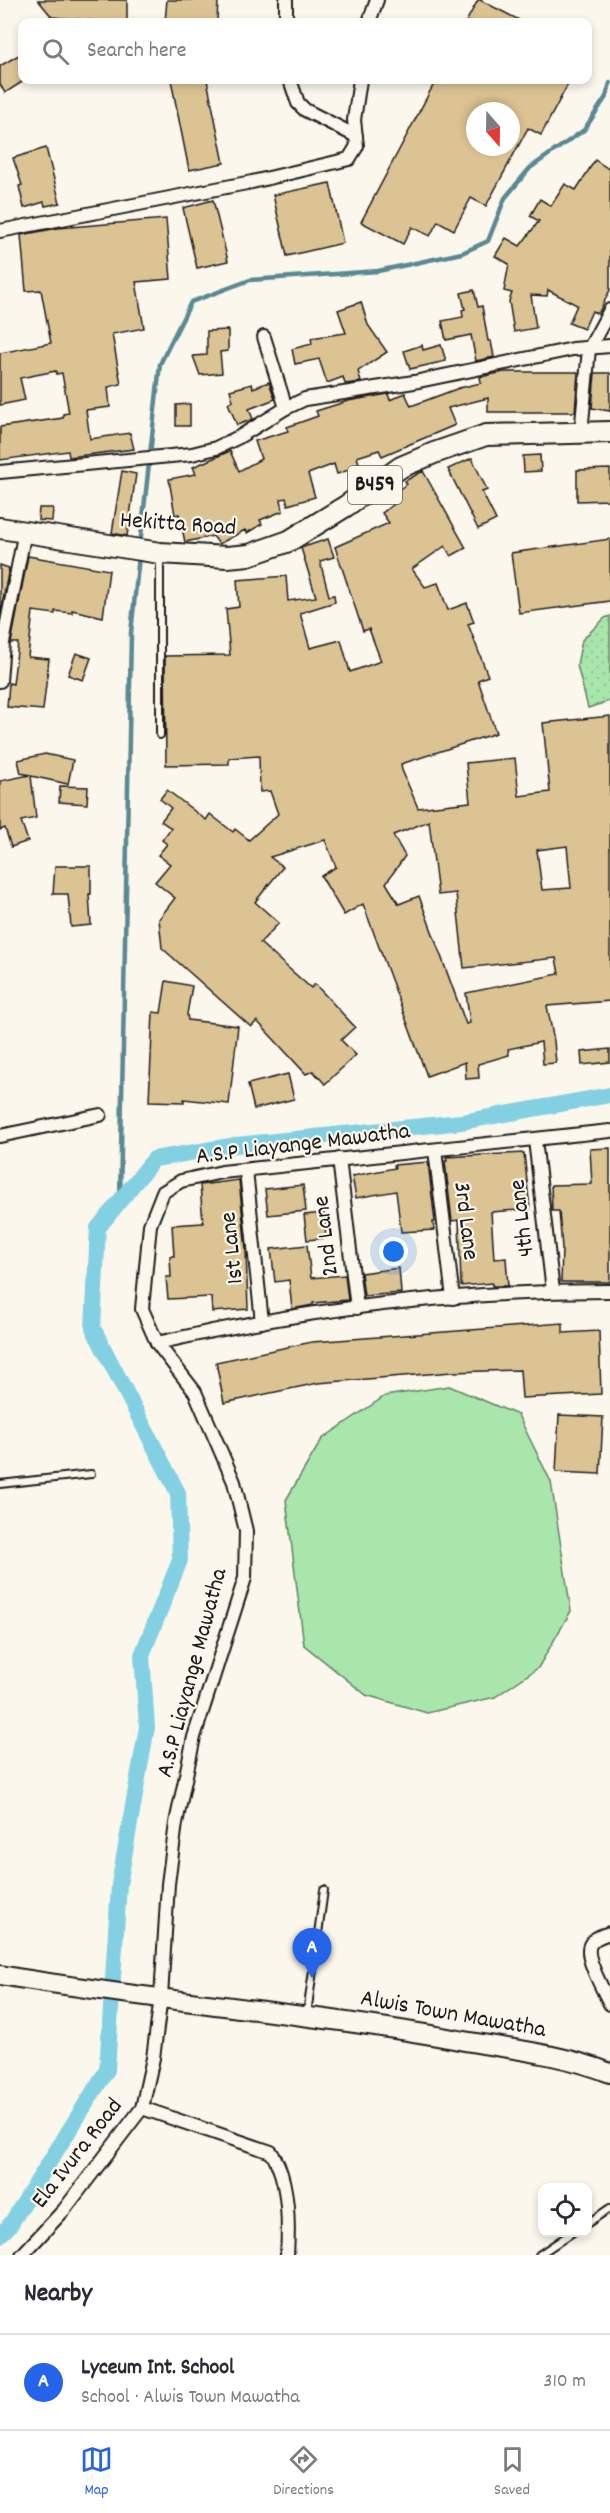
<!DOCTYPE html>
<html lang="en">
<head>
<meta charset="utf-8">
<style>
  :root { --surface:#fff; --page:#f7f7f7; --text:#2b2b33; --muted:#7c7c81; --line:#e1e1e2; --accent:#2563eb }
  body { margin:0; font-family:Dekko,sans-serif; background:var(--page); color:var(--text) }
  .controls { position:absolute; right:18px; bottom:18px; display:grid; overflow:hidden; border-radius:12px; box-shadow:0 3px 9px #0003 }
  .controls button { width:54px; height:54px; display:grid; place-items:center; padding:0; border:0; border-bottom:2px solid var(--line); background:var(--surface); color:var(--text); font:30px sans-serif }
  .compass { position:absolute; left:466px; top:102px; width:54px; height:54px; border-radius:50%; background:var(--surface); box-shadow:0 3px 9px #0003; rotate:160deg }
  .you { position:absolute; left:394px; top:1252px; width:21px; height:21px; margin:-15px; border:4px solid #fff; border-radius:50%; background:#1a73e8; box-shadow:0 0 0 9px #1a73e833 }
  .badge { display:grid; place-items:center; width:39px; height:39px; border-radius:50%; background:var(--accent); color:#fff; font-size:20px; font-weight:700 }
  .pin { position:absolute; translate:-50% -50px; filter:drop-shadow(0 2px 3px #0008) }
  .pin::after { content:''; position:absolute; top:32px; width:21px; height:18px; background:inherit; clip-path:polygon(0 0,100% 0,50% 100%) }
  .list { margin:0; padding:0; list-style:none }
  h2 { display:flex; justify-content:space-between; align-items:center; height:78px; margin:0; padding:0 24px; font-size:26px }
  h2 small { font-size:20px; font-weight:400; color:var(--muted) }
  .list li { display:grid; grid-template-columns:39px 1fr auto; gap:18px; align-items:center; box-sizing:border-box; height:96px; padding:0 24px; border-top:2px solid var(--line) }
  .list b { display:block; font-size:22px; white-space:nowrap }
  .list p { margin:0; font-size:20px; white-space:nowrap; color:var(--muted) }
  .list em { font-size:20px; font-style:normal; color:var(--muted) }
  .icon { flex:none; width:33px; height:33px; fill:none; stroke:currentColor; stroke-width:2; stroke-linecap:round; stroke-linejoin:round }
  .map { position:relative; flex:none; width:610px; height:2255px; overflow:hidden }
  .search { position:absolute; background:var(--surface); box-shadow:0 3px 9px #0003; left:18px; right:18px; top:18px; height:66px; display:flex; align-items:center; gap:15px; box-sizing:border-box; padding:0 21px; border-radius:12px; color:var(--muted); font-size:22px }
  .sheet { height:174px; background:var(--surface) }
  nav { display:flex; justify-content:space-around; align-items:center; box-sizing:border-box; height:84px; border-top:2px solid var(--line); background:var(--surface); font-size:16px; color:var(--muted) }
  nav a { display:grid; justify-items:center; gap:3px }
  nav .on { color:var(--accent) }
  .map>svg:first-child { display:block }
  .grass { fill:url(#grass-dots); stroke:#628164; stroke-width:1.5 }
  .garden { fill:#a9e6ac; stroke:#628164; stroke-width:1.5 }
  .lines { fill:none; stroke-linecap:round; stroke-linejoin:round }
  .stream { stroke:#5a8893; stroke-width:4.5 }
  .canal { stroke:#83d0e2; stroke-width:16 }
  .building { fill:#dcc393; stroke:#1c1c1c; stroke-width:1.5; fill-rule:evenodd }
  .lane-casing { stroke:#1c1c1c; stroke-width:10 }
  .street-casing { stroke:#1c1c1c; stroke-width:16 }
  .secondary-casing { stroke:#1c1c1c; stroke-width:22 }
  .primary-casing { stroke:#1c1c1c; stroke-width:24 }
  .lane { stroke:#fbf7ec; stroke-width:6 }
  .street { stroke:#fbf7ec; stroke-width:12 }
  .secondary { stroke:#fbf7ec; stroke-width:18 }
  .primary { stroke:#fbf7ec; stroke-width:20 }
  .labels { text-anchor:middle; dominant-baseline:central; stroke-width:4.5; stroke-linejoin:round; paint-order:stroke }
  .shield { fill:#fbf7ec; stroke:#5f5e5a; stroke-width:1.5 }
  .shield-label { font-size:22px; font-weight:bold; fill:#1c1c1c }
  .street-label { font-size:24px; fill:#1c1c1c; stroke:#fbf7ec }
</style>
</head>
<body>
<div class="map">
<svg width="610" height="2255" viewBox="0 0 610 2255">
  <defs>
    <pattern id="grass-dots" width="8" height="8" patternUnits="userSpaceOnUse" patternTransform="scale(1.5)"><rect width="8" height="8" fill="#a9e6ac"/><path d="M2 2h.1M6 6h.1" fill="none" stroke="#91c593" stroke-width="1.8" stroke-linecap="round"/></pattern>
  </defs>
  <rect width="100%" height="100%" fill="#fbf7ec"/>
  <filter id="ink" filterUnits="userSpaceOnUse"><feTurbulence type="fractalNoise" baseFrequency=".0167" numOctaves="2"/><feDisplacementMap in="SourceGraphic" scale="12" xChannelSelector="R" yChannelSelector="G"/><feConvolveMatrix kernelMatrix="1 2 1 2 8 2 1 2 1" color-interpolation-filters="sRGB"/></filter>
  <g filter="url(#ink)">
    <polygon class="grass" points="610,616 610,701 588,708 577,665 582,640 605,618"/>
    <polygon class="garden" points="449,1386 518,1415 551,1482 571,1611 538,1668 495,1697 427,1713 366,1695 304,1645 286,1500 322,1439 385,1396"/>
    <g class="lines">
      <g class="stream">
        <polyline points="140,545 160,364 191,302 250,280 378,271 462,253 488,241 505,198 530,168 584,130 606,97 610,83"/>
        <polyline points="120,1201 131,633 139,556"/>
      </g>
      <polyline class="canal" points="0,2235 10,2225 107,2070 119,1885 147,1727 142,1655 180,1560 178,1493 93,1328 98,1228 154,1159 236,1145 462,1122 610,1095"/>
    </g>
    <g class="building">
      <polygon points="38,0 127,0 127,22 96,22 96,21 52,17"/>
      <polygon points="167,0 218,0 217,22 165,22"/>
      <polygon points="478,0 480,0 523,22 466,22"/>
      <polygon points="22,53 22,82 5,93 0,84 0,66"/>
      <polygon points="171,80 207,80 224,163 189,170"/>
      <path d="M436 80H560L568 84 541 135 528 128 486 206 471 198 454 230 438 221 430 236 412 227 403 244 361 222ZM475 111H511V147H475Z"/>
      <polygon points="46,148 60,203 45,206 44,202 24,208 19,186 22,185 13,158"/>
      <polygon points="595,160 610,170 610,290 598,314 592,311 584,329 569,323 577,305 548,290 547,296 531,295 536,328 514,332 509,301 512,293 504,291 509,264 495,256 506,238 520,246 539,221 530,216 540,199 551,206 565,184 576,190"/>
      <polygon points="330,183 343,243 287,256 273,195"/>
      <polygon points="213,200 228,261 197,268 183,208"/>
      <polygon points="166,219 171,279 136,282 144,328 112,334 121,384 108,387 110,407 86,410 90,439 130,433 134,449 69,457 68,451 0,460 0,427 63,418 63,414 69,413 62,373 56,374 56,371 20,378 25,400 0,405 0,353 51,343 41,290 26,291 21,235 58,228"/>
      <polygon points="474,290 478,307 482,306 488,341 491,341 494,357 476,361 471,335 446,340 442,321 463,317 462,310 465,309 461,293"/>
      <polygon points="361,302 368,325 387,352 358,371 361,382 345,384 343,377 327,383 319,359 295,364 292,349 312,344 311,338 346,333 338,310"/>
      <polygon points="228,330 228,351 220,352 222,373 200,375 193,356 207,355 207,331"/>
      <polygon points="422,345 423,350 441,345 446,361 410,369 404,351"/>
      <polygon points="504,372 578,372 575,412 488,412 488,398 448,408 455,425 382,456 379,450 357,457 360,466 337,474 334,464 308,474 315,497 288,505 286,498 281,499 283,511 260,520 262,524 247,533 245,530 219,544 213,536 185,542 179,514 175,515 169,479 196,474 193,467 230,451 239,471 261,459 255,441 288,431 287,427 318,416 316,411 348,401 388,394 390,400 405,393 411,406 459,388 481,383 480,377"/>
      <polygon points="595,373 610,373 610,411 592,408"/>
      <polygon points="269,382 275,399 249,409 253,419 237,425 228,403 233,401 230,390 252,384 253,388"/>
      <polygon points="190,404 190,426 176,426 176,405"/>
      <polygon points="540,455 541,471 524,472 523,456"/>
      <polygon points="472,458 487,490 482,492 496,520 478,529 448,469"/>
      <polygon points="610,469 610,500 577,501 577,470"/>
      <polygon points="122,471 136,474 127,536 112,533"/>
      <path d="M423 471 466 548 451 556 445 546 412 569 425 587 438 583 448 610 467 603 474 622 468 624 488 676 478 680 496 733 401 764 402 770 418 808 470 802 466 763 515 758 519 796 550 792 543 723 610 716V1001L547 1006 554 1041 556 1063 543 1064 541 1042 508 1049 509 1055 478 1064 479 1078 466 1079 465 1062 427 1076 363 904 344 915 321 876 336 867 325 840 270 857 283 867 255 902 279 923 260 943 311 988 315 984 355 1027 341 1040 356 1055 325 1084 313 1071 306 1074 257 1021 251 1027 162 948 159 919 175 898 155 882 170 864 158 855 167 844 162 840 171 828 161 821 171 808 160 799 167 790 206 820 210 814 233 832 235 829 249 840 278 814 270 791 260 792 259 756 229 758V764L166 765 165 656 230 655 226 609 239 607 237 580 286 576 288 601 316 597 301 548 328 539 334 557 320 561 329 596 334 595 335 602 300 613 310 648 341 640 350 672 381 661 369 629 363 631 335 547 389 523 382 513 397 502 392 494 407 484 405 481ZM429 821 438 895 456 893 464 968 556 958 559 974 466 993 470 1023 466 1024 419 896 399 904 386 883 405 856 393 835ZM567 846 571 888 542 890 537 850Z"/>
      <polygon points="39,508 53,508 52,521 38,520"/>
      <polygon points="610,539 610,601 519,613 511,553"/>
      <polygon points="28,556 109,570 103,617 72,610 72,613 55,611 55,614 33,611 28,657 49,659 43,710 7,707 9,683 13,684 18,643 11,643"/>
      <polygon points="0,565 9,568 0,615"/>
      <polygon points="76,653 91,658 83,680 68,675"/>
      <polygon points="45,754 73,760 68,784 31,776 36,818 21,821 28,841 11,847 5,828 0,830 0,781 30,775 21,773 18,760"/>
      <polygon points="60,786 88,787 87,804 59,802"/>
      <polygon points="55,866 91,866 91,894 89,894 91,925 71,927 68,894 53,894"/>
      <polygon points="166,981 192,986 187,1014 188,1020 238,1026 229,1104 184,1099 184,1102 149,1101 153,1012 161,1013"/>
      <polygon points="610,1049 610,1062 582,1065 581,1052"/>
      <polygon points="288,1074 294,1099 254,1109 248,1084"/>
      <polygon points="610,1148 610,1282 561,1282 562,1248 559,1211 552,1211 551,1185 592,1184 590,1149"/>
      <polygon points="524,1153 530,1209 491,1212 494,1259 506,1258 508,1286 492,1286 492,1283 461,1286 459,1220 452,1221 445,1161 447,1161 446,1157"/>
      <polygon points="428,1162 435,1222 433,1222 434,1230 401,1232 396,1191 356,1198 352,1176 395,1168 394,1165"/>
      <polygon points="239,1180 246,1250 248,1309 212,1312 211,1297 168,1299 166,1277 171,1277 170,1256 174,1256 172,1225 203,1223 200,1185"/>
      <polygon points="303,1185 306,1211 268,1215 265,1189"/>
      <polygon points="324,1213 326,1238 307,1240 304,1215"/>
      <polygon points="307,1245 311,1278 345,1275 348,1300 313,1303 313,1305 292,1309 289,1280 275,1282 271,1249"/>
      <polygon points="399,1268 401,1293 364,1296 361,1273"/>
      <polygon points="563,1323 563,1333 599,1331 601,1394 522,1398 520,1370 452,1372 318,1383 224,1403 216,1362 312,1342"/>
      <polygon points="559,1415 603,1417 600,1474 556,1472"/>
    </g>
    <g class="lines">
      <g class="lane-casing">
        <g id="lane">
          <polyline points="160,556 160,735"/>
          <polyline points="0,1484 91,1474"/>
          <polyline points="307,2014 324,1890"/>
          <polyline points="588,2223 610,2208"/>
          <polyline points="539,2255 573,2232"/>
        </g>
      </g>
      <g class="street-casing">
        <g id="street">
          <polyline points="286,0 286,22"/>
          <polyline points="369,22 377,0"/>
          <polyline points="290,80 298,103 305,110 356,136"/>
          <polyline points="0,231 252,182 349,159 357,146 354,120 360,80"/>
          <polyline points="264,337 286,408"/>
          <polyline points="581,433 589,349 610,310"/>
          <polyline points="0,472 192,454 216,448 239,437 286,408 305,399 414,382 573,349 610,346"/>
          <polyline points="0,681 3,643 25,531"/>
          <polyline points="0,1136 100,1115"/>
          <polyline points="535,1140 553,1291"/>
          <polyline points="435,1150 453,1298"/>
          <polyline points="339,1159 357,1308"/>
          <polyline points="246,1171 262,1322"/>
          <path d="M157 1343C304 1309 459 1291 610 1291"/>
          <path d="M610 1933C603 1935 593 1938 590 1945 584 1957 604 1991 610 2004"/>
          <path d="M142 2108 271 2152C289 2178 289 2224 287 2255"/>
          <polyline points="22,2255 64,2210 142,2108 153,2058 161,1997 168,1884 176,1823 194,1737 245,1578 246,1531 234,1482 195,1392 157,1343 142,1309 150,1225 163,1192 181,1181 222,1172 610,1131"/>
        </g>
      </g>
      <g class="secondary-casing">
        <path id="secondary" d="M0 1975C152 2001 307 2012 459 2040 509 2049 563 2054 610 2073"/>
      </g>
      <g class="primary-casing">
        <polyline id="primary" points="0,528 160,553 227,557 249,555 289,541 346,506 401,467 434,453 486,435 610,432"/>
      </g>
      <use href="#lane" class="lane"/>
      <use href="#street" class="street"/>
      <use href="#secondary" class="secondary"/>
      <use href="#primary" class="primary"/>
    </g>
  </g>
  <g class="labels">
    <rect class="shield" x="348" y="466" width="54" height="38" rx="4.5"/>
    <g class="shield-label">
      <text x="375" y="485">B459</text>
    </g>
    <g class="street-label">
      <text transform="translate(178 525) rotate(4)">Hekitta Road</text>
      <text transform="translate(303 1145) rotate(-7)">A.S.P Liayange Mawatha</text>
      <text transform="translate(523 1218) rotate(-97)">4th Lane</text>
      <text transform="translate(465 1221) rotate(83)">3rd Lane</text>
      <text transform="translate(327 1236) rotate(-97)">2nd Lane</text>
      <text transform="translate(233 1248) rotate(-96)">1st Lane</text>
      <text transform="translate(193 1673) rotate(-75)">A.S.P Liayange Mawatha</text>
      <text transform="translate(453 2015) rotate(10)">Alwis Town Mawatha</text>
      <text transform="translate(78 2154) rotate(-52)">Ela Ivura Road</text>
    </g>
  </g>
</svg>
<div class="controls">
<button><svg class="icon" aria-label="locate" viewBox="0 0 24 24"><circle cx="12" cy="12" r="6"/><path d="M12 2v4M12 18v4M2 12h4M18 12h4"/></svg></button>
</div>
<svg class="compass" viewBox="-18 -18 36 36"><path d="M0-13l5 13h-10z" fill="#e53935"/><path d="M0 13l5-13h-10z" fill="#7c7c81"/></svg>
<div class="you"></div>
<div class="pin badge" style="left:312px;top:1978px">A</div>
<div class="search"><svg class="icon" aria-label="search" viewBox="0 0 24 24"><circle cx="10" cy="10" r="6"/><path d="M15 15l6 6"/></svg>Search here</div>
</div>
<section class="sheet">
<h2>Nearby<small></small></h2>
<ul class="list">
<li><span class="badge">A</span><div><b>Lyceum Int. School</b><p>School · Alwis Town Mawatha</p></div><em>310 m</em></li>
</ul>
</section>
<nav>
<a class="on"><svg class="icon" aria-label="map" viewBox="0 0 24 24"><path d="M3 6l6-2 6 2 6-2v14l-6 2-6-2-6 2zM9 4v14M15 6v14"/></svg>Map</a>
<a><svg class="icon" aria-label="directions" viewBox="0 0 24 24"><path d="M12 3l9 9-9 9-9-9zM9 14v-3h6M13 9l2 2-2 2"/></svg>Directions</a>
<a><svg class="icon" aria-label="saved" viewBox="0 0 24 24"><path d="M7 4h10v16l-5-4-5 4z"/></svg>Saved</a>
</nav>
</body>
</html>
